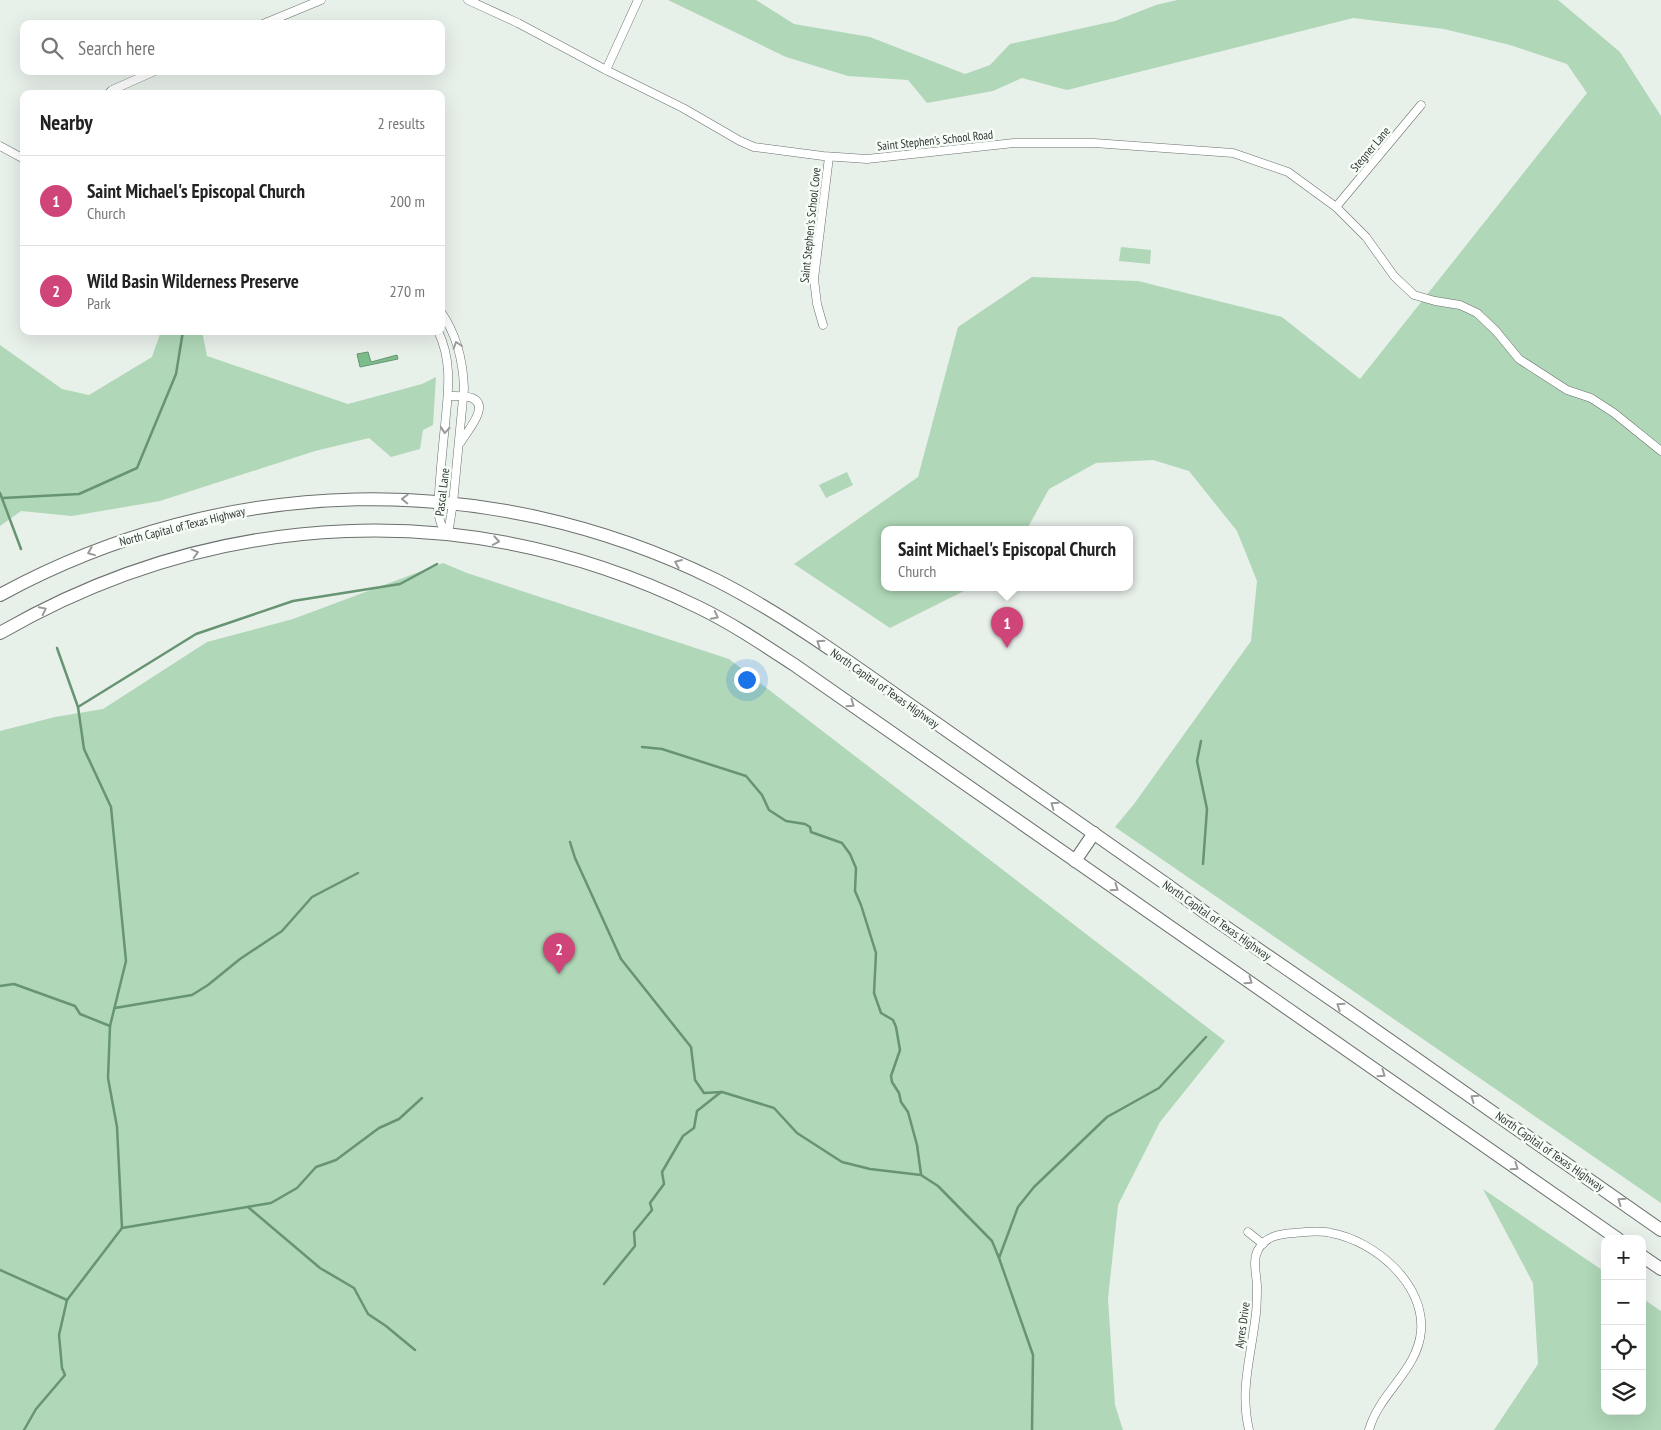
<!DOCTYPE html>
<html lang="en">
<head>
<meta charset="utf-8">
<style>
  :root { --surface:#fff; --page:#f6f6f6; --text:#222; --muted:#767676; --line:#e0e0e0; --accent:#d04579 }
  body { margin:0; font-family:"PT Sans Narrow",sans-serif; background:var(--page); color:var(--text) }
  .controls { position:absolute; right:15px; bottom:15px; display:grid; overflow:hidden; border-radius:10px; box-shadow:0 5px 20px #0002 }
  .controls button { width:45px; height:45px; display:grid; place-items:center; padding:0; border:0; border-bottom:1px solid var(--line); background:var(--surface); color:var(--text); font:25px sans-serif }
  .you { position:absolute; left:746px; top:679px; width:18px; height:18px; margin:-12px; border:4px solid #fff; border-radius:50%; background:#1a73e8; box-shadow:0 0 0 8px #1a73e833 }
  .badge { display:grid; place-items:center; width:32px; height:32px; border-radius:50%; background:var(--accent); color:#fff; font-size:16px; font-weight:700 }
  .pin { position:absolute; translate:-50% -41px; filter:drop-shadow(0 1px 2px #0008) }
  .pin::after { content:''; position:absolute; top:26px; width:18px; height:15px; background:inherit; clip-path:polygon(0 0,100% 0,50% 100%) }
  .popup { position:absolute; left:881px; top:526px; width:252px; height:65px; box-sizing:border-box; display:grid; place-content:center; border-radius:10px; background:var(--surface); filter:drop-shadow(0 1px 4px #0005); font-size:16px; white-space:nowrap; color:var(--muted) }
  .popup b { font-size:19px; color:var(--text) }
  .popup::after { content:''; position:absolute; left:50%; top:100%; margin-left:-10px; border:10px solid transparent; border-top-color:var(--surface) }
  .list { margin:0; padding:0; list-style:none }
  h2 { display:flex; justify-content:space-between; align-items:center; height:65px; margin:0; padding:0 20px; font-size:21px }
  h2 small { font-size:16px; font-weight:400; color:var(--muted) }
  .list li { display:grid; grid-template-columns:32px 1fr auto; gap:15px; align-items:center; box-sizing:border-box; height:90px; padding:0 20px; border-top:1px solid var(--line) }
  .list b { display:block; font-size:19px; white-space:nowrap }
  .list p { margin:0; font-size:16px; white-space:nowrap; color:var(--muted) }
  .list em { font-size:16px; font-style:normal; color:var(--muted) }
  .icon { flex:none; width:28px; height:28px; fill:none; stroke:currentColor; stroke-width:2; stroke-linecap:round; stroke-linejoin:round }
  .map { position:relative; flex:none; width:1661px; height:1430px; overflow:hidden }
  .search { position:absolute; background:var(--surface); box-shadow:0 5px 20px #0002; left:20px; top:20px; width:425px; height:55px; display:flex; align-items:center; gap:12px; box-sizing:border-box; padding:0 18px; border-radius:10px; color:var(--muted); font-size:19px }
  .panel { position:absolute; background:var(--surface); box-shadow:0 5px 20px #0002; left:20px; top:90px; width:425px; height:245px; border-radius:10px }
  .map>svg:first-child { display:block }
  .green { fill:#b0d7b8 }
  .water { fill:#7dbd8c; stroke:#679472 }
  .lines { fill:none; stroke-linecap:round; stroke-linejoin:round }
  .stream { stroke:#679472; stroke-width:2.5 }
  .minor-casing { stroke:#6a706b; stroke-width:9 }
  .trunk-casing { stroke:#6a706b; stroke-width:14 }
  .minor { stroke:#fff; stroke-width:8 }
  .trunk { stroke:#fff; stroke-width:12 }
  .oneway { stroke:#999a9a }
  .labels { text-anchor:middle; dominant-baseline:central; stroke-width:5; stroke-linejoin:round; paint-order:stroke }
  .street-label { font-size:12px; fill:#333634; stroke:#f6fdf7 }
</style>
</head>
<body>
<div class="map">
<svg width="1661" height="1430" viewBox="0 0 1661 1430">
  <rect width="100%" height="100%" fill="#e8f0ea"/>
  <g class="green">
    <polygon points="668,0 756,0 794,24 870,37 965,74 990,65 1010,44 1115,21 1156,5 1177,0 1558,0 1620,52 1661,116 1661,1203 1115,827 1134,804 1251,641 1257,581 1237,531 1189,471 1153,460 1096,463 1049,489 1027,529 884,529 884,587 972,587 890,628 794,564 918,477 958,327 1032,277 1138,281 1282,317 1360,379 1587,93 1567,64 1510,45 1444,29 1353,18 1067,90 1022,78 993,91 927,103 908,80 848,76 786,57"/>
    <polygon points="1121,247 1151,250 1150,264 1119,261"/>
    <polygon points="161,331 202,331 207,356 348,404 422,384 436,377 433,425 423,430 420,449 391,457 369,438 315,451 160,501 72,516 21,511 0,526 0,345 62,389 89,395 152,357"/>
    <polygon points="847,472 853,485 826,498 819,485"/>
    <polygon points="443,563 467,573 729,659 1225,1041 1160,1122 1118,1205 1108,1299 1115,1405 1123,1430 0,1430 0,731 55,717 103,709 207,642 293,619"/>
    <polygon points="1483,1189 1605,1272 1605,1411 1642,1411 1642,1298 1661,1311 1661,1430 1494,1430 1538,1364 1533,1283"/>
  </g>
  <polygon class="water" points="368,352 371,362 397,355 398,359 360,367 357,354"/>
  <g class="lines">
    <g class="stream">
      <polyline points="0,493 21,549"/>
      <polyline points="3,498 79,494 137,468 176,374 183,331"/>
      <polyline points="57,648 78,707"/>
      <polyline points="1201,741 1197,761 1207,809 1203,864"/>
      <polyline points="642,747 662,749 746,776 762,795 769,810 786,821 805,824 810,827 811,832 842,843 850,854 856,868 855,891 861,905 876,953 874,993 881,1013 893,1020 896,1027 900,1050 891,1076 892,1082 899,1093 901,1102 908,1112 917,1145 921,1174"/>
      <polyline points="570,842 575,858 621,959 691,1047 695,1080 704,1093 722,1092 774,1108 797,1133 842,1162 870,1169 921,1175 938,1186 992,1241 999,1258"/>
      <polyline points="0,986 14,984 75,1006 80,1014 110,1026"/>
      <polyline points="115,1008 192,995 208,985 240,959 282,931 312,897 358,873"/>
      <polyline points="248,1207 320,1268 354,1288 368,1314 386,1326 415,1350"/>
      <polyline points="122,1228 117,1127 108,1078 110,1026 126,961 111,807 84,749 78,707 196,634 293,601 400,584 437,564"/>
      <polyline points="0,1270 67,1300"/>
      <polyline points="604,1284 635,1246 634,1232 652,1210 650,1203 664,1184 662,1172 683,1136 694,1128 697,1111 721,1092"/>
      <polyline points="24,1430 36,1409 65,1375 62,1368 59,1335 67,1300 122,1228 271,1203 297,1188 316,1167 336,1160 379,1128 399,1119 422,1098"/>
      <polyline points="1032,1430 1033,1355 999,1258 1018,1207 1034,1187 1107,1117 1159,1088 1206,1037"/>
    </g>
    <g class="minor-casing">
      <g id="minor">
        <polyline points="468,0 518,23 606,70 683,108 740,141 754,147 823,156 867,159 1014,143 1094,143 1233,153 1288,172 1336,207 1366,237 1394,276 1414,295 1435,301 1460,305 1477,313 1496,331 1519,359 1567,390 1591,398 1614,413 1661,451"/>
        <polyline points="263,24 321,0"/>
        <polyline points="606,70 638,0"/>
        <polyline points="108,94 112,90 155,71"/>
        <polyline points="0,146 24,159"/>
        <polyline points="1336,207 1421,105"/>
        <path d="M441 312C457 335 463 361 464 388L453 503 448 534"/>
        <polyline points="823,325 817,304 814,279 829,157"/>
        <path d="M438 331C453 362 448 393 445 425 442 454 439 484 438 513L441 524 448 534"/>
        <path d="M448 396C455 396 465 395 472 398 491 406 466 432 461 442"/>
        <polyline points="1248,1232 1263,1244"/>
        <path d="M1249 1430C1240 1391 1250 1360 1255 1321 1257 1310 1257 1299 1257 1287 1257 1276 1252 1261 1258 1250 1265 1236 1280 1234 1294 1233 1306 1232 1319 1230 1331 1233 1375 1241 1425 1284 1421 1331 1418 1370 1379 1393 1369 1430"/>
      </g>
    </g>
    <g class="trunk-casing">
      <g id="trunk">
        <path d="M0 595C224 473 487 467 716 580 783 614 845 659 906 702 993 763 1080 824 1166 884L1207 914 1361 1020 1661 1230"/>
        <path d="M0 633C219 507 471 496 698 607 733 624 764 645 796 666L1618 1239"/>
        <polyline points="1075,861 1094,833"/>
        <polyline points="1642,1256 1661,1269"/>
      </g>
    </g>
    <use href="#minor" class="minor"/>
    <use href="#trunk" class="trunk"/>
  </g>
  <defs><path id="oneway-chevron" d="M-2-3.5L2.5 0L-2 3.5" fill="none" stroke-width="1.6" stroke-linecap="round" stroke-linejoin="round" transform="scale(1.25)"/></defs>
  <g class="oneway">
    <use href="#oneway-chevron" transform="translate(457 345) rotate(-108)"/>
    <use href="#oneway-chevron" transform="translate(445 430) rotate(95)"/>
    <use href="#oneway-chevron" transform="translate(405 499) rotate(-178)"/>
    <use href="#oneway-chevron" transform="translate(496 541) rotate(10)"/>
    <use href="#oneway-chevron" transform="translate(91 552) rotate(158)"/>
    <use href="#oneway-chevron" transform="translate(195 553) rotate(-15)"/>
    <use href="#oneway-chevron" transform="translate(678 563) rotate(-157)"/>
    <use href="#oneway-chevron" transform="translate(43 610) rotate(-26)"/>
    <use href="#oneway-chevron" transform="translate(715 616) rotate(27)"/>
    <use href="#oneway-chevron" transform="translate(820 643) rotate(-146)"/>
    <use href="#oneway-chevron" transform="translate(851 704) rotate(35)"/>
    <use href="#oneway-chevron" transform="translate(1054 805) rotate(-145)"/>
    <use href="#oneway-chevron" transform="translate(1115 888) rotate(34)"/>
    <use href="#oneway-chevron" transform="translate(1249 981) rotate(35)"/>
    <use href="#oneway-chevron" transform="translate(1340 1006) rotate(-146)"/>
    <use href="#oneway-chevron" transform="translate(1382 1074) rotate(35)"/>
    <use href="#oneway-chevron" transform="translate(1474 1098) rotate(-145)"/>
    <use href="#oneway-chevron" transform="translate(1515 1167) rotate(35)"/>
    <use href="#oneway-chevron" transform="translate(1621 1201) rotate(-145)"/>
  </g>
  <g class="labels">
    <g class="street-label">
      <text transform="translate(935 140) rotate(-6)">Saint Stephen's School Road</text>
      <text transform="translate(1370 149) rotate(-50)">Stegner Lane</text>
      <text transform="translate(810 225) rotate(-84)">Saint Stephen's School Cove</text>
      <text transform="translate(442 492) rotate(-83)">Pascal Lane</text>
      <text transform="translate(182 526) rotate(-14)">North Capital of Texas Highway</text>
      <text transform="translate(885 688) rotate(35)">North Capital of Texas Highway</text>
      <text transform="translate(1217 920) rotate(35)">North Capital of Texas Highway</text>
      <text transform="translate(1550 1151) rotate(35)">North Capital of Texas Highway</text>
      <text transform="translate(1242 1325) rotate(-82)">Ayres Drive</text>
    </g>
  </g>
</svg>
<div class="controls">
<button>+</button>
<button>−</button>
<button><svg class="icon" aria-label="locate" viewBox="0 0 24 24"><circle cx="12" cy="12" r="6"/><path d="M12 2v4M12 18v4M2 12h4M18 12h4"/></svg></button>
<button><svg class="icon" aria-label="layers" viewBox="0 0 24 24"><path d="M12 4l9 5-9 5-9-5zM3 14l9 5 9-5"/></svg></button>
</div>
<div class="you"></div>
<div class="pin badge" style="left:1007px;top:648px">1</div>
<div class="popup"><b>Saint Michael's Episcopal Church</b>Church</div>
<div class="pin badge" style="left:559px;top:974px">2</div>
<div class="search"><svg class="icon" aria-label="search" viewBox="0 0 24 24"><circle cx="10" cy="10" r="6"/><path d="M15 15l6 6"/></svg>Search here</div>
<section class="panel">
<h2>Nearby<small>2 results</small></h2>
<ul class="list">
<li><span class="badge">1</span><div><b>Saint Michael's Episcopal Church</b><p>Church</p></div><em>200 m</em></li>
<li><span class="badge">2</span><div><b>Wild Basin Wilderness Preserve</b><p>Park</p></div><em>270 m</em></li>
</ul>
</section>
</div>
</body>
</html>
